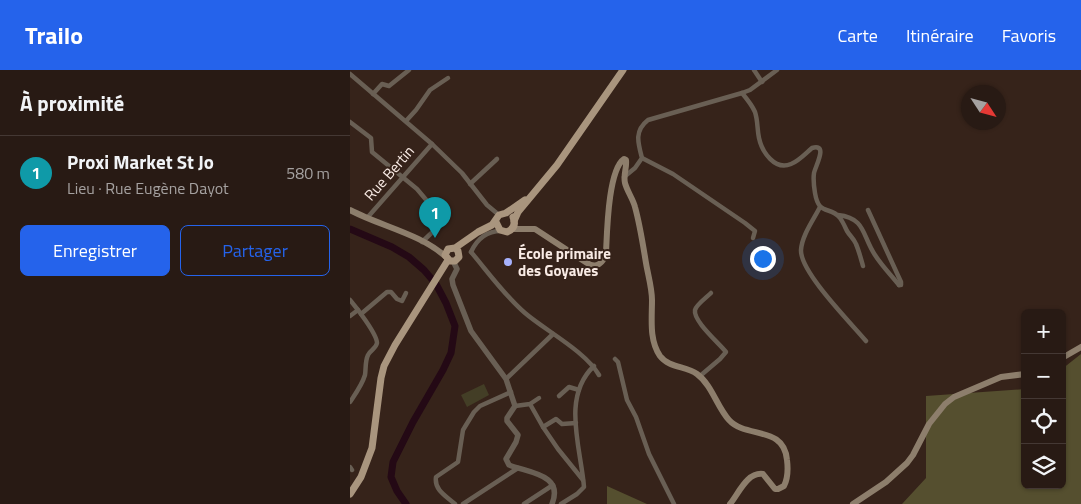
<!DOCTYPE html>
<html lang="fr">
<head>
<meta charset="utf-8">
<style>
  :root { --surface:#281a14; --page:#30231d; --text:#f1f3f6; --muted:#a5a1a0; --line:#443834; --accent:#2563eb }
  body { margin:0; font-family:"Titillium Web",sans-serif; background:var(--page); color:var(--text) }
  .controls { position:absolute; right:15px; bottom:15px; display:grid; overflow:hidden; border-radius:8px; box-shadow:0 1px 4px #0004 }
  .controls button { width:45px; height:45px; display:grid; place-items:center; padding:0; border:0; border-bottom:1px solid var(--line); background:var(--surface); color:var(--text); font:25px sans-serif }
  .compass { position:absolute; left:611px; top:15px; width:45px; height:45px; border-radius:50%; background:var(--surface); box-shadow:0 1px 4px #0004; rotate:126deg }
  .you { position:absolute; left:412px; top:188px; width:18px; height:18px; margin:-12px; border:4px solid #fff; border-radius:50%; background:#1a73e8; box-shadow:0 0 0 8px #1a73e833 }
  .badge { display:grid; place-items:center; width:32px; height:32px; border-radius:50%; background:var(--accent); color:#fff; font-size:16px; font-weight:700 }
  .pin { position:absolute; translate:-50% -41px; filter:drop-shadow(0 1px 2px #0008) }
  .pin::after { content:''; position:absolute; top:26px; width:18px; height:15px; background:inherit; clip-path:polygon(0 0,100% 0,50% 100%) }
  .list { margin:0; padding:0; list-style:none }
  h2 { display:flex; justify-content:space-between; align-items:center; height:65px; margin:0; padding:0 20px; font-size:21px }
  h2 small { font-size:16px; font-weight:400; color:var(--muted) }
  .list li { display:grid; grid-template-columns:32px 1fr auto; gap:15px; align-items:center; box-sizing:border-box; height:75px; padding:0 20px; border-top:1px solid var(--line) }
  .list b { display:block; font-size:19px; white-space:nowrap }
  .list p { margin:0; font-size:16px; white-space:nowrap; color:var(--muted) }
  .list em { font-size:16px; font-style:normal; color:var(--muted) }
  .actions { display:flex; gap:10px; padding:15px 20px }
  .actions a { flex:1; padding:11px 0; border:1px solid var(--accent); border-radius:8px; text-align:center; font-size:18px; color:var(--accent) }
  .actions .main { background:var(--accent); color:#fff }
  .icon { flex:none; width:28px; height:28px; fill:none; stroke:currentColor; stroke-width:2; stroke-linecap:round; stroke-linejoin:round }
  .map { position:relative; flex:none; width:731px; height:434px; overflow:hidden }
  header { display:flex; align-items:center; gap:30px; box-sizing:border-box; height:70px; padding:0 25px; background:var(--accent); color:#fff }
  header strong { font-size:24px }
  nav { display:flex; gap:28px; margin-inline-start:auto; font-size:18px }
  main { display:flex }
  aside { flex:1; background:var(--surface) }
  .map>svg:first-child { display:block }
  .green { fill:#433e26 }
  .forest { fill:#554f2f }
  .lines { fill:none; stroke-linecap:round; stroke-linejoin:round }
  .river { stroke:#240915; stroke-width:7 }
  .minor { stroke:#695f54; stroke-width:4.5 }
  .tertiary { stroke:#695f54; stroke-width:5.5 }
  .secondary { stroke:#8d7e6c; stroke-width:6 }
  .primary { stroke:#a9957e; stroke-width:7 }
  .poi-dot { fill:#a6b1fc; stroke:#36231a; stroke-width:2 }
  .labels { text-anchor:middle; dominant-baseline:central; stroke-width:4; stroke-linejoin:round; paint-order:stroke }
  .street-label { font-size:15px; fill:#f9ebe5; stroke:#36231a }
  .poi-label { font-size:15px; font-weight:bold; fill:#f9ebe5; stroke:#36231a; text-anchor:start }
</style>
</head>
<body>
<header>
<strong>Trailo</strong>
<nav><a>Carte</a><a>Itinéraire</a><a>Favoris</a></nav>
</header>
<main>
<aside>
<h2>À proximité<small></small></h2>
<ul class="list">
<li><span class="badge" style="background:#0f9aa8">1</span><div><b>Proxi Market St Jo</b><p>Lieu · Rue Eugène Dayot</p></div><em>580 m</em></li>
</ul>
<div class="actions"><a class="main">Enregistrer</a><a>Partager</a></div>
</aside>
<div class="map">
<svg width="731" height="434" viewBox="0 0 731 434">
  <rect width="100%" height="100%" fill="#36231a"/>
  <polygon class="green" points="134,314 139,325 117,337 111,325"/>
  <g class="forest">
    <polygon points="731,284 731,434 552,434 576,408 576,326 675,319 675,415 712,415 712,299"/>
    <polygon points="257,416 297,434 257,434"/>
  </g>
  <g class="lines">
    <polyline class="river" points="0,159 42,177 59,187 74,200 86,214 96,233 105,256 101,283 93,300 63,352 43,392 41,407 47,421 56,434"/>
    <g class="minor">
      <polyline points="404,0 412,12"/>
      <polyline points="0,4 82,74 112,103 137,135 149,145"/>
      <path d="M392 23C397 29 402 35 405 42 408 51 407 59 409 68 412 82 425 101 441 94 449 91 456 83 462 78 479 73 465 97 464 103 463 110 464 117 465 123 469 147 480 135 490 148 493 152 495 157 497 161 500 166 504 169 506 174 509 181 511 189 513 196"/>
      <polyline points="23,24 32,14 39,16 59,0"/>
      <polyline points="56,51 66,40 80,20 98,8"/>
      <polyline points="0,52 21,68 22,82 67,119 94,151 72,172"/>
      <polyline points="292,88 323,104 395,153 405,161 403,168"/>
      <path d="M274 107 285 98 292 88C288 73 284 61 298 50L392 23 400 20 427 0"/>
      <polyline points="120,114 147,89"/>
      <path d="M470 137C464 149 452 165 451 180 450 202 501 253 516 271"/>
      <polyline points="518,140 551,212 551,215 549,215"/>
      <path d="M488 145C516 148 512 166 525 185 532 196 541 205 549 215"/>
      <polyline points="17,148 82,74"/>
      <path d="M121 182C138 202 154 225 175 243 196 261 235 281 249 305"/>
      <path d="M121 182C127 169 137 161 151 161"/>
      <path d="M0 230C6 237 27 264 27 273 26 279 20 280 18 285 15 291 16 299 15 305 12 315 6 323 0 332"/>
      <polyline points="11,244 37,222 41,222 47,229 52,231 56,223"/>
      <polyline points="0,246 8,240"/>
      <polyline points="265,289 268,292 277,330 286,347 299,384 324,434"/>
      <path d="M350 306 370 289 376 282C369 273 343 251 345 240 346 235 357 227 361 223"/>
      <polyline points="156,309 203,264"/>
      <polyline points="209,326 219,317 229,320"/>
      <polyline points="180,334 193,357"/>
      <polyline points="165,336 180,334 189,328"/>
      <polyline points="226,353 212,354 206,349 193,357 208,379 233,410"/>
      <polyline points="0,397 2,400"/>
      <path d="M105 434C96 426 84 420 86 407L108 392 113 360 124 342 130 336 161 322"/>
      <polyline points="113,434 168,398"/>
      <polyline points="174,434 203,415"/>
      <path d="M211 434 227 424 234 417C231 378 211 327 244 296"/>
    </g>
    <path class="tertiary" d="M103 191 107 199 102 209 103 215 121 261 156 309 165 336 157 348V351L168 365 166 372 156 389 159 395C179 403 214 404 202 434"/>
    <g class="secondary">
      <path d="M0 140C30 156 71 164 96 187"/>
      <path d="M162 159H185L237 193C247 199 253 193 256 183 257 163 258 100 274 89L276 90C277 98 273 105 275 113 277 121 283 129 285 137 290 155 293 175 296 193 298 205 302 218 302 230 302 249 299 270 310 286 319 298 336 296 347 304 362 315 367 337 379 350 396 369 434 355 437 390 438 398 438 408 434 416L428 419H425L413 404C397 402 389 423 380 434"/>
      <polyline points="712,288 731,277"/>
      <polyline points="503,434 536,412 557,393 563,385 579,354 595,334 604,327 651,307 675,304"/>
    </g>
    <g class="primary">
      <polyline points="164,151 168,142 207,95 273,0"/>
      <path d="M146 152 150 160 157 162C164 159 166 154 163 147"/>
      <polyline points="105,178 108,181 109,187 105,191 100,191 95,185 98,179 105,178 128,162 142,155 149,145 156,143 175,130"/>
      <polyline points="0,424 11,407 22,378 31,308 34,296 45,275 98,190"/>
    </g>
  </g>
  <circle class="poi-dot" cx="158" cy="192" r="5"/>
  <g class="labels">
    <g class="street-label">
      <text transform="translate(39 103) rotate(-49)">Rue Bertin</text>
    </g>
    <g class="poi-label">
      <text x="168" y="183">École primaire<tspan x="168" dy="17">des Goyaves</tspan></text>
    </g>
  </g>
</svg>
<div class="controls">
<button>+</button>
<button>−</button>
<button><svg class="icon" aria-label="locate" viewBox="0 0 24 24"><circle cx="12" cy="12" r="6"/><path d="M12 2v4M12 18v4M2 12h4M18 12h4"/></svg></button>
<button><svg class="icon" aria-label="layers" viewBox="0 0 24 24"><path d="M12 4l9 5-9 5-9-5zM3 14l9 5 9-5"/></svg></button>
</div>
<svg class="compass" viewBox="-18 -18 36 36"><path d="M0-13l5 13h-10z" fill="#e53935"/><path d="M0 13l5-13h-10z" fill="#a5a1a0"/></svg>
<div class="you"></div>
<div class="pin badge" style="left:85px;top:168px;background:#0f9aa8">1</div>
</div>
</main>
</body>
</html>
